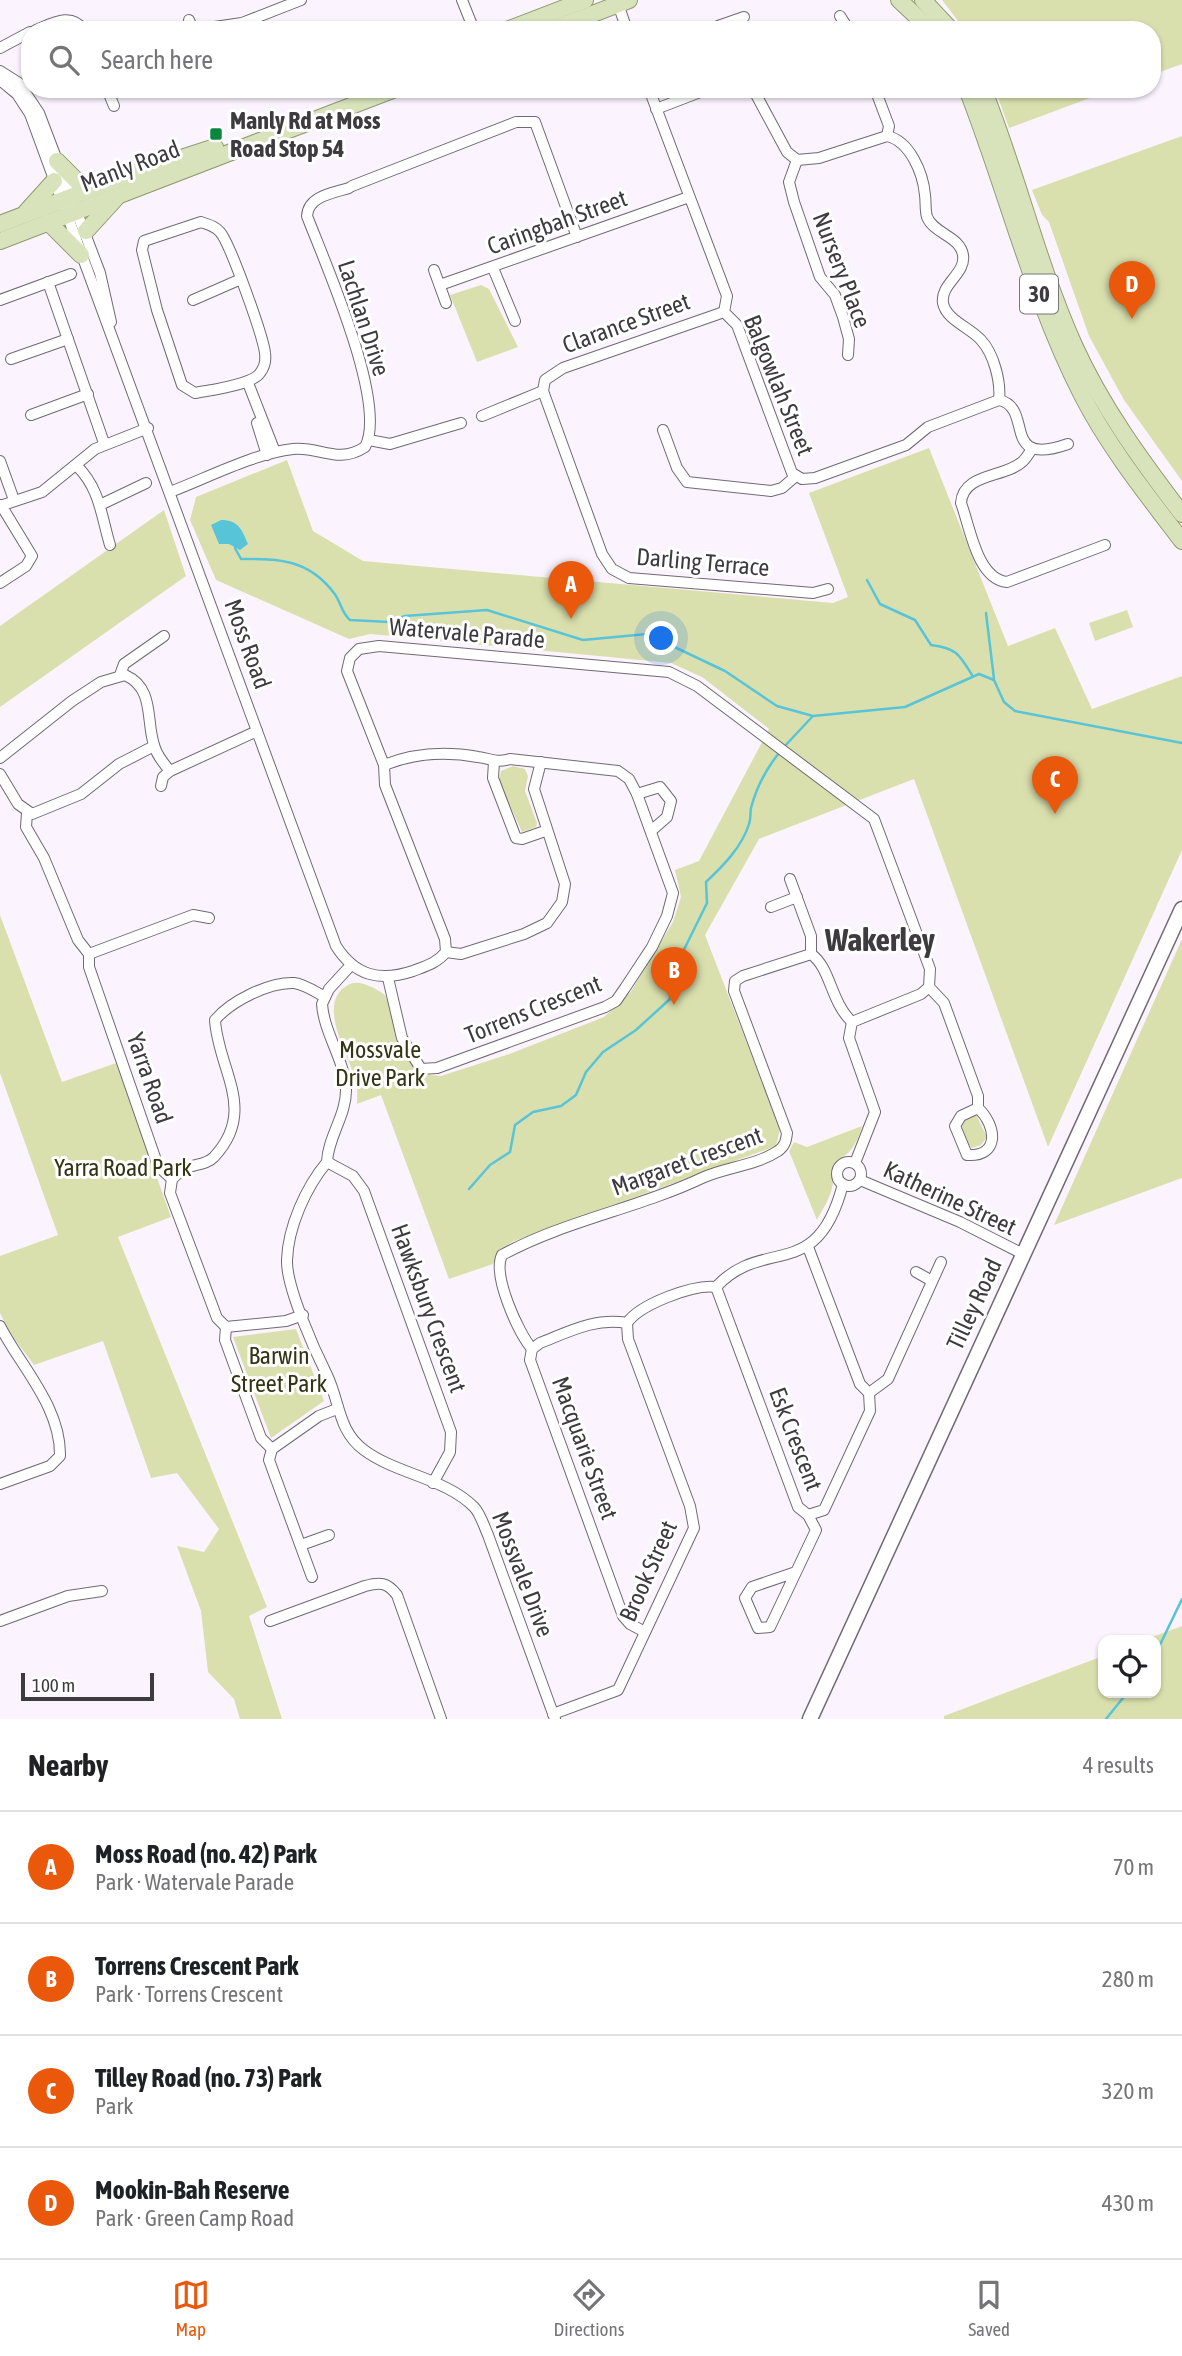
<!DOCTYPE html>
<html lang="en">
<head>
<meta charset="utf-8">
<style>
  :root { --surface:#fff; --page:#f2f2f2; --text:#202124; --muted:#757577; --line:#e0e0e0; --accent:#ea580c }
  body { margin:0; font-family:"Asap Condensed",sans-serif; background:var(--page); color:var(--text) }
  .controls { position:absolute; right:21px; bottom:21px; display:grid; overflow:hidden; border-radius:14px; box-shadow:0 2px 5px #0004 }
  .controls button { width:63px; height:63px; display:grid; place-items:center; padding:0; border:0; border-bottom:2px solid var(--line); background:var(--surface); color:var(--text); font:35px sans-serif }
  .scale { position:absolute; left:21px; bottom:18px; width:133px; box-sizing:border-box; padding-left:7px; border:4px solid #3d3b3f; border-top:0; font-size:19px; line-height:24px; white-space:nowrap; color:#3d3b3f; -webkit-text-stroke:5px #fff; paint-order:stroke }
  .you { position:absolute; left:662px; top:639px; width:24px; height:24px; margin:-18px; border:5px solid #fff; border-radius:50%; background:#1a73e8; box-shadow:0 0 0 10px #1a73e833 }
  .badge { display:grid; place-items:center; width:46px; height:46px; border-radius:50%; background:var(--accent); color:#fff; font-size:23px; font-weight:700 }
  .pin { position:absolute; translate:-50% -58px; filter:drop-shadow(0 2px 4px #0008) }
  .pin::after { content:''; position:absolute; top:37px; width:24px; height:21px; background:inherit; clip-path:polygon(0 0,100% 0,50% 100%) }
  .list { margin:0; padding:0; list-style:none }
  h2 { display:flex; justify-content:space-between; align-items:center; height:91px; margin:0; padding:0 28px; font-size:30px }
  h2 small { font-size:23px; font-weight:400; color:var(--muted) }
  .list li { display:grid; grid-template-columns:46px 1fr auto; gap:21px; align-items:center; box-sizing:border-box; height:112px; padding:0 28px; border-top:2px solid var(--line) }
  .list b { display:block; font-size:26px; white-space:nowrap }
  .list p { margin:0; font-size:23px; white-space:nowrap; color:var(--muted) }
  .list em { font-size:23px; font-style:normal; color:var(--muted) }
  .icon { flex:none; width:38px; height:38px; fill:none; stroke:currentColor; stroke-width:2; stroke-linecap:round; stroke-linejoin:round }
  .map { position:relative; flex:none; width:1182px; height:1719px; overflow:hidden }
  .search { position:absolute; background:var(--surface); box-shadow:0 2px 5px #0004; left:21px; right:21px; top:21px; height:77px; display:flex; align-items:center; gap:18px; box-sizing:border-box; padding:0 24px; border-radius:28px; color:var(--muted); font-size:26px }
  .sheet { height:539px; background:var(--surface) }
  nav { display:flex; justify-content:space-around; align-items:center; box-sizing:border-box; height:98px; border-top:2px solid var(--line); background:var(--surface); font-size:19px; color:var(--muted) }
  nav a { display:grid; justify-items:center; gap:4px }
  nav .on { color:var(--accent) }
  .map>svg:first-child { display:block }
  .green { fill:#dae0ad }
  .water { fill:#57c4d8 }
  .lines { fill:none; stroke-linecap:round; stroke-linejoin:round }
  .stream { stroke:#57c4d8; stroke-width:2.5 }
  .minor-casing { stroke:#706973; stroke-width:12 }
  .secondary-casing { stroke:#706973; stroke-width:17 }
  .primary-casing { stroke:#919c73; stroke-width:18 }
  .minor { stroke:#fff; stroke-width:10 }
  .secondary { stroke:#fff; stroke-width:14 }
  .primary { stroke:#d8e3bc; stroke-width:16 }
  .poi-dot { fill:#0c863f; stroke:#fff; stroke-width:2.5 }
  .labels { text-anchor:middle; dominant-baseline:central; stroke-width:6; stroke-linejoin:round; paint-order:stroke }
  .shield { fill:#fff; stroke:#777679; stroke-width:2 }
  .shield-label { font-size:23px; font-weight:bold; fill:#3d3b3f }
  .poi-label { font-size:24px; font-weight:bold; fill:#3d3b3f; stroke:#fff; text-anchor:start }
  .street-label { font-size:24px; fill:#3d3b3f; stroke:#fff }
  .park-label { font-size:24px; fill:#323513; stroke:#fff }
  .district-label { font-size:32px; font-weight:bold; fill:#3d3b3f; stroke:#fff }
</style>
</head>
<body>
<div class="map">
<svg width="1182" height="1719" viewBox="0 0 1182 1719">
  <rect width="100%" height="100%" fill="#fbf4ff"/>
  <g class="green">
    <polygon points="942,0 1182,0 1182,64 1152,75 1152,30 965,30"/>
    <polygon points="995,89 1114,89 1009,128"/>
    <polygon points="1182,136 1182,481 1124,400 1089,336 1049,222 1042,215 1032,190"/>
    <polygon points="481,285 489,289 518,347 477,362 450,295"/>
    <path d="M929 448 1008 646 1055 628 1092 709 1182 676V850L1048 1147 914 779 759 839 705 935 780 1129 776 1146 514 1241 499 1250 493 1264 449 1279 381 1095 357 1104C357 1097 358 1089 356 1082 350 1056 313 1001 350 984 360 979 377 989 385 995L410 1061 420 1074 441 1076 512 1053 604 1017 630 993 673 922 681 897 675 870 699 861 769 729 702 677 671 663 370 634 349 639 216 580 190 520 196 497 287 460 313 531 363 561 833 603 848 597 809 493Z"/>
    <polygon points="164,510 186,576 0,707 0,626"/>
    <polygon points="1127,610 1133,627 1095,641 1089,623"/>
    <polygon points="513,766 525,769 528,776 525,791 537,823 536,827 522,832 499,781 501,771"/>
    <polygon points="0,915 62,1082 116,1063 171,1217 118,1237 267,1607 249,1616 282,1719 240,1719 234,1699 208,1672 201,1611 177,1546 204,1552 219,1529 177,1473 151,1478 103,1341 34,1365 10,1333 0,1313 0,1256 58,1235 0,1073"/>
    <polygon points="1182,939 1182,1178 1054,1225"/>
    <path d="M976 1115 987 1137 981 1145 972 1148C962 1141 960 1131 962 1120Z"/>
    <path d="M862 1126C859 1136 856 1145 848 1153 841 1159 837 1160 832 1169 837 1188 826 1203 817 1220L789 1151 794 1142 807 1147Z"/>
    <polygon points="296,1329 324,1401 271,1438 233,1337"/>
    <polygon points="1182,1626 1182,1719 944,1719 944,1716 1103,1656 1103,1693 1156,1693 1156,1640 1144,1640"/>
  </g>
  <path class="water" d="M221 520C239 520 242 530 248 544L240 550 229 544H219L211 525Z"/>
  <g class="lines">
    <g class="stream">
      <path d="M235 548 241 559C280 559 308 559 334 593 341 602 341 612 350 620L389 622 405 616 487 610 583 640 647 634 725 671 777 706 813 716 905 707 979 674 994 680 1004 702 1015 711 1182 743"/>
      <path d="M867 580 880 604 915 620 931 645C956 648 959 654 972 675"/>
      <polyline points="986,613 994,679"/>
      <polyline points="783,748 812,717"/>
      <path d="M469 1189 490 1165 510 1152 515 1125 533 1112 561 1106 576 1095 586 1072 603 1052 636 1030 670 999V978L707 903 706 882C723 866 742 847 749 824 751 819 750 813 751 808 756 789 767 768 779 753"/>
      <polyline points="1156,1653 1182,1599"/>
      <polyline points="1106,1719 1127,1693"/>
    </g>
    <g class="minor-casing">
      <g id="minor">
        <polyline points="462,0 474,30"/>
        <polyline points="617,1 627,30"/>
        <polyline points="840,16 849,30"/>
        <polyline points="189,20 193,30"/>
        <polyline points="718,26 744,17"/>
        <path d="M36 30C53 23 71 12 84 30"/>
        <polyline points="194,30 242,23 301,0"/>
        <polyline points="0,48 30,32"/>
        <polyline points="0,71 19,83 39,113 100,273 111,322"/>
        <path d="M0 80 17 94 30 114 336 946C355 976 380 982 413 971 426 966 437 963 446 952L445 939 385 785 384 765 347 671 350 658 359 649 379 646 669 672 697 686 874 819 930 969 929 987 944 1003 978 1096V1108C997 1126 1000 1157 967 1155L955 1126 961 1116 978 1108"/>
        <polyline points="107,89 114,106"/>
        <path d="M649 89 727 296 724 312 737 325 792 473 802 479 815 478 906 445 928 427 999 400C1035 408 999 468 1068 444"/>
        <path d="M753 89 787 152 797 160 819 158 887 136C910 141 923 173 925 195 926 202 925 210 927 217 934 234 960 236 963 255 966 274 940 284 943 303 946 320 971 328 981 340 994 354 1001 382 999 400"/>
        <polyline points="875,89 889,126 887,136"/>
        <polyline points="656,109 708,89"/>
        <polyline points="797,160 789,182 794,202 820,277 835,295 843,317 849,339 848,355"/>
        <polyline points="352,186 516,122 535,122 577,237"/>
        <path d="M201 222C209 225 215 226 220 232 230 243 263 336 265 353 266 360 264 368 260 373 252 385 210 390 195 393L182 385 157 310 142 250 144 241Z"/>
        <polyline points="493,268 515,321"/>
        <polyline points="434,270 446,303"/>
        <polyline points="48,282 104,443"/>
        <polyline points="440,285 689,197"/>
        <polyline points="0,300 71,274"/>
        <polyline points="193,300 241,279"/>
        <polyline points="724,312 563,368 545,380 543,391 602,554 612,569 629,578 813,593 828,589"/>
        <polyline points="11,359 68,339"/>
        <polyline points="248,383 275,452"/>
        <polyline points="31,415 88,394"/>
        <polyline points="482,416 543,391"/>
        <polyline points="257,423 267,455"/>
        <polyline points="663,430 677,468 687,482 771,491 782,488 796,476"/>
        <polyline points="369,440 390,444 461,423"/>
        <path d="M1032 449C1029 453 1026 459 1022 462 1004 478 963 473 961 503 970 527 977 579 1007 582L1105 545"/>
        <polyline points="0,461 14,500"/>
        <path d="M77 466C100 489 101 515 110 545"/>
        <path d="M170 492C207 478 255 453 293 449 320 446 337 465 365 447 388 404 325 263 307 216 308 196 333 193 349 188"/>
        <polyline points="102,504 146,483"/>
        <polyline points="0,506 42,492 95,449 148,428"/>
        <polyline points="0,583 26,566 32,556 1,505"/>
        <polyline points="120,675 124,664 164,636"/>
        <path d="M0 758 72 701 101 682 125 675C156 689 145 722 155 748 158 757 164 764 170 771"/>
        <polyline points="494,762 493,778 516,838 522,839 545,831"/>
        <path d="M384 765C414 753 445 751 478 757 493 759 494 763 510 759L618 771 629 779 637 794 673 893 667 916 652 947 625 988 616 1001 605 1007 437 1068 421 1069 402 1038 388 978"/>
        <polyline points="0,774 18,804 32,814 81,794 119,764 154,746"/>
        <polyline points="161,786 163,777 170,771 257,731"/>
        <polyline points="637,794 660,787 671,801 667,817 651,831"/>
        <polyline points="27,813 26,827 44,858 78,940 89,954 89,967 158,1166 172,1179 170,1193 217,1318 226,1327 286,1321 303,1315"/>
        <polyline points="771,907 797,897"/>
        <polyline points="446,952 461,954 524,934 547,923 562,902 565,884 534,789 541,762"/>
        <polyline points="89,954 193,915 209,918"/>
        <path d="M811 954C831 968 830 1001 852 1022"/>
        <path d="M351 965 329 989 322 1004C324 1033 344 1059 346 1088 347 1115 328 1136 327 1162 306 1187 288 1227 287 1260 286 1287 315 1351 327 1375 340 1402 338 1431 364 1450 396 1474 445 1478 474 1507 480 1513 484 1526 488 1535L555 1719"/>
        <polyline points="327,1162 353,1176 364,1191 451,1432 450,1452 433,1483"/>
        <circle cx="849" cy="1174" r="12"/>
        <polyline points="855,1163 875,1112 849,1038 852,1022 921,994 929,987"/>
        <path d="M172 1179C176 1176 180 1171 184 1169 193 1164 207 1165 214 1157 258 1110 218 1070 215 1020 231 1001 269 982 294 983 304 984 316 992 325 997"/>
        <polyline points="860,1180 960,1222 1023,1254"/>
        <polyline points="916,1272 932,1281"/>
        <polyline points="716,1287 798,1507 808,1515 816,1530 770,1627 758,1628 745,1598 752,1587 796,1572"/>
        <path d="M627 1323C640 1304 694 1284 716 1287 764 1235 817 1285 843 1184"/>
        <path d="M0 1326C21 1367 61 1407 60 1456L50 1466 0 1484"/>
        <polyline points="226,1327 225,1340 261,1438 272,1449"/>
        <path d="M532 1349C518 1332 492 1275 502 1255 564 1221 639 1208 702 1178 726 1167 755 1166 778 1151 785 1146 786 1141 787 1133L734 991 735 981 743 976 811 954V936L790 879"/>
        <polyline points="869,1393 888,1379 941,1262"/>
        <polyline points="808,1515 824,1510 870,1411 869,1393 860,1384 808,1247"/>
        <polyline points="301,1545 329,1535"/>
        <polyline points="312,1577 269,1460 272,1449 319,1416 337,1409"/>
        <polyline points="0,1621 68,1596 102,1591"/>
        <path d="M270 1621 365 1586C380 1582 387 1582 397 1595L441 1719"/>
        <path d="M553 1714 618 1690 694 1528 690 1506 628 1339 627 1323C596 1317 568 1332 540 1343L532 1349 530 1360 623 1616 630 1624 645 1632"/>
      </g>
    </g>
    <g class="secondary-casing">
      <polyline id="secondary" points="810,1719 1182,909"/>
    </g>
    <g class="primary-casing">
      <g id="primary">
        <polyline points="899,0 931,30"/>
        <polyline points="923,0 951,30"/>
        <polyline points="507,30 585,0"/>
        <polyline points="551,30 629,0"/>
        <path d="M967 89C1007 191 1033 300 1083 397 1110 449 1147 495 1182 541"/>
        <path d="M983 89C1017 173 1037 262 1074 345 1102 407 1141 460 1182 514"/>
        <polyline points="57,161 87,191"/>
        <polyline points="26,212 54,181"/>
        <polyline points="48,222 81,255"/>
        <polyline points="0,224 131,174 215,147"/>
        <polyline points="86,231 117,197"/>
        <polyline points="0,241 395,89"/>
      </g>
    </g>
    <use href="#minor" class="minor"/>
    <use href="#secondary" class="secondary"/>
    <use href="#primary" class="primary"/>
  </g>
  <rect class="poi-dot" x="209" y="127" width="14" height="14" rx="3.5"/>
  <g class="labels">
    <rect class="shield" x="1020" y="274.5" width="38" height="39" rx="5"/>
    <g class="shield-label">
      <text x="1039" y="294">30</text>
    </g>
    <g class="poi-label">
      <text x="230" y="120">Manly Rd at Moss<tspan x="230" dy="28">Road Stop 54</tspan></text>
    </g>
    <g class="street-label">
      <text transform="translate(130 166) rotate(-21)">Manly Road</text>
      <text transform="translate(557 222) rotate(-20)">Caringbah Street</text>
      <text transform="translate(842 270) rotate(69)">Nursery Place</text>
      <text transform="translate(364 318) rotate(72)">Lachlan Drive</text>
      <text transform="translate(626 323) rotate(-20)">Clarance Street</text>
      <text transform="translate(779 385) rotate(68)">Balgowlah Street</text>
      <text transform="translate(703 562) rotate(5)">Darling Terrace</text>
      <text transform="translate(467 633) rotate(5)">Watervale Parade</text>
      <text transform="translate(248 644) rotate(70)">Moss Road</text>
      <text transform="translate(533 1009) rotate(-22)">Torrens Crescent</text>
      <text transform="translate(150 1078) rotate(71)">Yarra Road</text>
      <text transform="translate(687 1161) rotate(-20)">Margaret Crescent</text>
      <text transform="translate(950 1198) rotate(25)">Katherine Street</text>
      <text transform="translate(974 1304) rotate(-65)">Tilley Road</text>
      <text transform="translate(429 1308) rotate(70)">Hawksbury Crescent</text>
      <text transform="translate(796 1439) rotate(69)">Esk Crescent</text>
      <text transform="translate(585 1448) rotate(70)">Macquarie Street</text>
      <text transform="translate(648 1571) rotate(-66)">Brook Street</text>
      <text transform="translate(523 1574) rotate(69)">Mossvale Drive</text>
    </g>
    <g class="park-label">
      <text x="380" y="1049">Mossvale<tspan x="380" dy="28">Drive Park</tspan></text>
      <text x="123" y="1167">Yarra Road Park</text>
      <text x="279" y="1355">Barwin<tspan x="279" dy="28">Street Park</tspan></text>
    </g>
    <g class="district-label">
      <text x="880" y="939">Wakerley</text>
    </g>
  </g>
</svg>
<div class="controls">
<button><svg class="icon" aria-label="locate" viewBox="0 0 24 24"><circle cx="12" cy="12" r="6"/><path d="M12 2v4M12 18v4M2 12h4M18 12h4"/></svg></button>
</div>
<div class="scale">100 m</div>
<div class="you"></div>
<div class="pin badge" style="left:571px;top:619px">A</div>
<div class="pin badge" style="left:674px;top:1005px">B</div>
<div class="pin badge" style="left:1055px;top:814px">C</div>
<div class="pin badge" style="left:1132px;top:319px">D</div>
<div class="search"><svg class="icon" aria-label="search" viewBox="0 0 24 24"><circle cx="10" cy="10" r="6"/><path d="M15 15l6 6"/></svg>Search here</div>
</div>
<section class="sheet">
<h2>Nearby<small>4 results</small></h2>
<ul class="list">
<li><span class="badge">A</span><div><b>Moss Road (no. 42) Park</b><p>Park · Watervale Parade</p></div><em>70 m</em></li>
<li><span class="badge">B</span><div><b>Torrens Crescent Park</b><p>Park · Torrens Crescent</p></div><em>280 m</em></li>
<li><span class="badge">C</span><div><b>Tilley Road (no. 73) Park</b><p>Park</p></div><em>320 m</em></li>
<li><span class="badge">D</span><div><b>Mookin-Bah Reserve</b><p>Park · Green Camp Road</p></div><em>430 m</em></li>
</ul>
</section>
<nav>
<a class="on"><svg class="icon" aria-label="map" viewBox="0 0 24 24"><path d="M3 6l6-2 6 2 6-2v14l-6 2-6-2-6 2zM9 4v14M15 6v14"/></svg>Map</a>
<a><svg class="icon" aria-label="directions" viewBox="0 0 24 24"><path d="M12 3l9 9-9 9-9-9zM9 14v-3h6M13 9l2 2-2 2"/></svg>Directions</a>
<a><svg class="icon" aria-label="saved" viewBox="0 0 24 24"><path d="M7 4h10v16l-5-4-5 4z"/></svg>Saved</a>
</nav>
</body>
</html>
